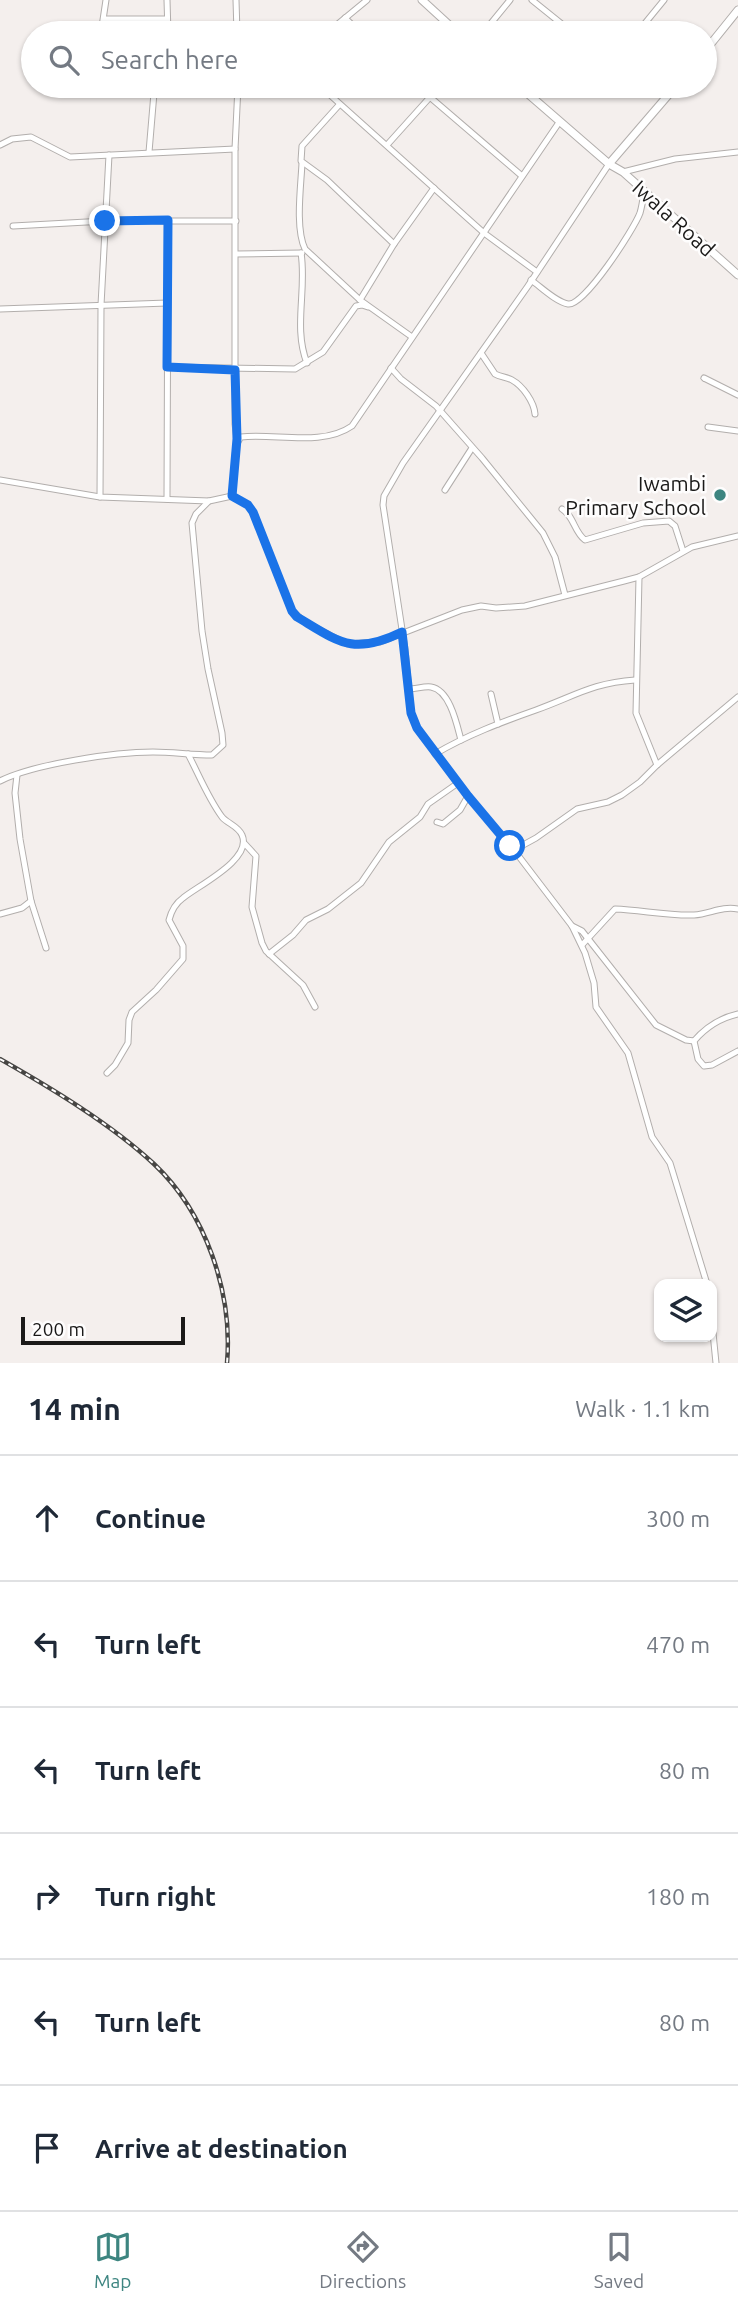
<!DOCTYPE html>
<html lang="en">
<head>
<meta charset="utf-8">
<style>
  :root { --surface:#fff; --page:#f2f2f3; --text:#1f2937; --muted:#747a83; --line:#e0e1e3; --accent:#3d8580 }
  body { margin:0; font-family:Ubuntu,sans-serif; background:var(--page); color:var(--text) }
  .controls { position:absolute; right:21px; bottom:21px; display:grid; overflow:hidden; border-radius:14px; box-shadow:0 2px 5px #0004 }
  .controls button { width:63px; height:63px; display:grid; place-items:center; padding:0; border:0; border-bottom:2px solid var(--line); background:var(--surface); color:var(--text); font:35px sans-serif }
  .scale { position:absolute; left:21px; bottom:18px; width:164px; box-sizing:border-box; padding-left:7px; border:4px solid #1a1918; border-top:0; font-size:19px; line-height:24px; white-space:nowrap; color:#1a1918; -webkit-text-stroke:5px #fefdfd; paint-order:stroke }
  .stop { position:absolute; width:21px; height:21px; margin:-16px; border:5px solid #1a73e8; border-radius:50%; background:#fff }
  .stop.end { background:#1a73e8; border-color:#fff; box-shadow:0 2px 7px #0008 }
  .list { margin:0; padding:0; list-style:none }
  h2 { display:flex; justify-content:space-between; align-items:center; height:91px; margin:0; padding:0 28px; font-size:30px }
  h2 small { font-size:23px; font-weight:400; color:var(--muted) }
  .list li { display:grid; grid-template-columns:46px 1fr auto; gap:21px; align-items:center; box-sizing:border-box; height:126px; padding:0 28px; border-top:2px solid var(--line) }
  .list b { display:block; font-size:26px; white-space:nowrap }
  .list em { font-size:23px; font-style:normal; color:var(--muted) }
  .icon { flex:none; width:38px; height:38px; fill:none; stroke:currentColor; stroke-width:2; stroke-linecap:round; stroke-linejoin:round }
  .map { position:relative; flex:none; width:738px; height:1363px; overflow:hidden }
  .search { position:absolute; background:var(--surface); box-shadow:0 2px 5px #0004; left:21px; right:21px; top:21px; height:77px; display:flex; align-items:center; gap:18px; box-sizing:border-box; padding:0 24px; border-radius:38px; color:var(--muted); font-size:26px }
  .sheet { height:847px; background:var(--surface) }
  nav { display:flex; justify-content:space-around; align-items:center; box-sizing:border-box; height:98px; border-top:2px solid var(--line); background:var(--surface); font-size:19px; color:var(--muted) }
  nav a { display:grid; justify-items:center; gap:4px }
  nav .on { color:var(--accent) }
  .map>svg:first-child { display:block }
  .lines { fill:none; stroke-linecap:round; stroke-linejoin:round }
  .minor-casing { stroke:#b2aeac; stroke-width:7 }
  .tertiary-casing { stroke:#b2aeac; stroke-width:9 }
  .minor { stroke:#fff; stroke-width:5 }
  .tertiary { stroke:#fff; stroke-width:7 }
  .rail-casing { stroke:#474644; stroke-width:4.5 }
  .rail { stroke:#fefdfd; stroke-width:2; stroke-dasharray:5; stroke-linecap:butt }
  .route { stroke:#1a73e8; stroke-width:9 }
  .poi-dot { fill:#3d8580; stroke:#fefdfd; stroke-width:2.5 }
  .labels { text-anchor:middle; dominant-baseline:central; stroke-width:5; stroke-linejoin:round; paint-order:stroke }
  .street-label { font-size:21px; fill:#1a1918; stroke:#fefdfd }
  .poi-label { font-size:21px; fill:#1a1918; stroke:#fefdfd; text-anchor:end }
</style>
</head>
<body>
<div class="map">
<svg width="738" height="1363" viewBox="0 0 738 1363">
  <rect width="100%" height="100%" fill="#f4efed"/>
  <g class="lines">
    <g class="minor-casing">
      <g id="minor">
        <polyline points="167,0 168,33"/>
        <polyline points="236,0 237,33"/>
        <polyline points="532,0 573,33"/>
        <polyline points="345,18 361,33"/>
        <polyline points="104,19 167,19"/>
        <polyline points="101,33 106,0"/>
        <polyline points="327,33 367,0"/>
        <polyline points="483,33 510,0"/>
        <polyline points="637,33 664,0"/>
        <path d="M203 86C223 87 244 94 261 86"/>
        <polyline points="320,86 484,233 537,272"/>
        <polyline points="417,86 522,176"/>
        <polyline points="52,89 78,87 156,86"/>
        <polyline points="339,105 302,146 301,161 327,180 394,244"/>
        <polyline points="0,145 12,139 31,137 70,157 235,149"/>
        <polyline points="387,145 440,86"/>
        <polyline points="149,152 154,93 159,86"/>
        <path d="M302 163C301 186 295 228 305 249L360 300 412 337"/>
        <polyline points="609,164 528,286 403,463 384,496 383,505 405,649 411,713 417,728 468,796 514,850 572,926 585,953 594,983 596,1007 628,1053 652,1137 670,1163 707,1284"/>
        <polyline points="623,172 675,159 738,152"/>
        <polyline points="13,226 105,221 236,221"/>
        <path d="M301 253C307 289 293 328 307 363"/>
        <polyline points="236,254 302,253"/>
        <path d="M531 280C541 287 556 302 568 304 584 307 634 229 640 213 642 206 643 199 644 192"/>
        <polyline points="360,300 394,244 434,188"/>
        <polyline points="0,309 167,303"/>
        <path d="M481 353 495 374C500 377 507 377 512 380 523 386 534 402 535 414"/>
        <polyline points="167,367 295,369 323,352 356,306 362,305 368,307"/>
        <polyline points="391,368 401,379 436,406 482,458 543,533 555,557 565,595"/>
        <polyline points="704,378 738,395"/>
        <polyline points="708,427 738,431"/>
        <polyline points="237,439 235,424 235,149 238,86"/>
        <polyline points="0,480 100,497 209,501"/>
        <polyline points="445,490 472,448"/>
        <polyline points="232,496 248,505 253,512 292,611 305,622 347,644 380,642 462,610 481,606 496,608 525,606 624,581 639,577 692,547 738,536"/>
        <polyline points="100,497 101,305 109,155"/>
        <polyline points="167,499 168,220"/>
        <path d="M562 509C574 516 574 532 585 540L643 523 669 521 675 526 683 551"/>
        <polyline points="639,577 636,713 657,765"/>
        <path d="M408 689C416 689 424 686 431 687 450 690 457 725 461 740"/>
        <polyline points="491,694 498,724"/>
        <path d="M435 754C467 735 502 722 536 710 575 696 592 683 635 680"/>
        <polyline points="17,775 15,793 20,839 31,901 46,948"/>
        <path d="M0 781C34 764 115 752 153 752 173 752 192 755 212 755L223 745 222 733 208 669 202 631 192 523 196 514 209 501 232 496 236 445 241 437C275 433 322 447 352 426L560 121"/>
        <polyline points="437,822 443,824 460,810 468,796"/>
        <polyline points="245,844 256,856 252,907 262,943 266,951 303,985 315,1007"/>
        <polyline points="514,850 536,838 577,809 608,802 622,795 640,782 657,765 738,697"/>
        <polyline points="0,914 22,908 31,901"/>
        <polyline points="572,926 582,931 656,1025 686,1040 694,1041"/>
        <path d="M582 945 615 909C641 910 668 916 694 915 710 914 721 906 738 909"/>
        <polyline points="269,954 293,935 306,920 328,909 361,883 389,842 420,817 428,804 458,783"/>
        <path d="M738 1014C720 1018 706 1027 694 1041L698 1059 704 1066 712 1065 738 1051"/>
        <path d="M107 1073 115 1065 128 1043 129 1020 132 1012 156 990 183 959V946L169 920C171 912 176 903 183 898 199 885 253 859 242 835 238 826 228 824 222 817 208 798 199 775 188 754"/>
        <polyline points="712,1323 716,1363"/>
      </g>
    </g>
    <g class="tertiary-casing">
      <g id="tertiary">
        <polyline points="422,0 458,33"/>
        <polyline points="705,51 738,10"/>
        <polyline points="519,86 609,164 623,172 738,275"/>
        <polyline points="609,164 676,86"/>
      </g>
    </g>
    <use href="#minor" class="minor"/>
    <use href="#tertiary" class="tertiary"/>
    <g class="rail-casing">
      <path id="rail" d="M0 1059C51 1088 111 1124 154 1164 206 1213 233 1293 227 1363"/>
    </g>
    <use href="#rail" class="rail"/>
  </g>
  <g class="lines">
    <path class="route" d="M105 221 168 220 167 367 235 370 237 439 232 496 248 505 253 512 292 611 297 617C339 642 353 656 402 632L411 713 417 728 468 796 510 846"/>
  </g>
  <circle class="poi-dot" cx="720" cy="495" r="7"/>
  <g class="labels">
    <g class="street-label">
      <text transform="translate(674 218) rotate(42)">Iwala Road</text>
    </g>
    <g class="poi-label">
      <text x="706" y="483">Iwambi<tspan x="706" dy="24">Primary School</tspan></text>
    </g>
  </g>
</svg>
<div class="controls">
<button><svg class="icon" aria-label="layers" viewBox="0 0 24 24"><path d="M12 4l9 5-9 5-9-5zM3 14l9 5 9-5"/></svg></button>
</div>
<div class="scale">200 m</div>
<div class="stop" style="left:510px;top:846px"></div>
<div class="stop end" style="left:105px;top:221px"></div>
<div class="search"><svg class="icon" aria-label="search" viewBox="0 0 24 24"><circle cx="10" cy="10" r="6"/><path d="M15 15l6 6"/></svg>Search here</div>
</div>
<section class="sheet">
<h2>14 min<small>Walk · 1.1 km</small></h2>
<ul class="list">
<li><svg class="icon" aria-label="ahead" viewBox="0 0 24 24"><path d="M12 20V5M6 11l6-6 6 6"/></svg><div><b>Continue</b></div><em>300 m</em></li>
<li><svg class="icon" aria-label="left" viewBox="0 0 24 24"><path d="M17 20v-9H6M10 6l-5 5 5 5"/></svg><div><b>Turn left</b></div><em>470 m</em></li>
<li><svg class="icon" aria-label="left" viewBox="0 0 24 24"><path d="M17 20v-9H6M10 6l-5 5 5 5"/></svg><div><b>Turn left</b></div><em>80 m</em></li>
<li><svg class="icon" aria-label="right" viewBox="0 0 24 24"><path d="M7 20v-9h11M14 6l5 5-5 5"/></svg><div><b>Turn right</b></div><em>180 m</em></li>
<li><svg class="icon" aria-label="left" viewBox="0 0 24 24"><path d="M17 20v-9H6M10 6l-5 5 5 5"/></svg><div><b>Turn left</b></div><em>80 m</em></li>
<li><svg class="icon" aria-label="arrive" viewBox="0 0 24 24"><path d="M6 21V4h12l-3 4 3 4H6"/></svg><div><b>Arrive at destination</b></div></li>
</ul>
</section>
<nav>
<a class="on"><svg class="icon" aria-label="map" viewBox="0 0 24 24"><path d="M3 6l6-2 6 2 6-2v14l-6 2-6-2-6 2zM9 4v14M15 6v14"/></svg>Map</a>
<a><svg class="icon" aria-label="directions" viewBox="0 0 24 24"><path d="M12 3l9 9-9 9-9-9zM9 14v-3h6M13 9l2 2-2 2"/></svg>Directions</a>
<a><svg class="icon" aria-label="saved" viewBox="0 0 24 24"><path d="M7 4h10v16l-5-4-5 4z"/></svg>Saved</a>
</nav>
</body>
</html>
